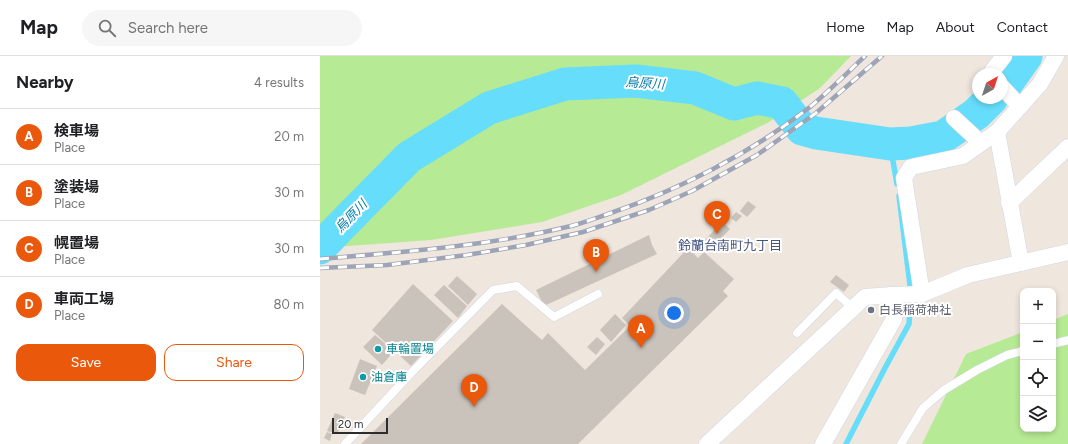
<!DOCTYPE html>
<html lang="en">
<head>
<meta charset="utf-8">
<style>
  :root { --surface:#fff; --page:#f6f6f6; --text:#202124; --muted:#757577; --line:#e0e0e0; --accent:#ea580c }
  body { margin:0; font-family:Figtree,"Noto Sans JP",sans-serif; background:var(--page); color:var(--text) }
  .controls { position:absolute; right:12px; bottom:12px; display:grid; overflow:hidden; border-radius:8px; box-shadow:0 2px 6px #0003 }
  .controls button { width:36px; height:36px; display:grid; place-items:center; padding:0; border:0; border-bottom:1px solid var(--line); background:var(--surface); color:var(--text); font:20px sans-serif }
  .compass { position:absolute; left:652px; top:12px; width:36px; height:36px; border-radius:50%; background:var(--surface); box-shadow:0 2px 6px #0003; rotate:39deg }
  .scale { position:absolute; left:12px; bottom:10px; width:56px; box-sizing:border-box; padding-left:4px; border:2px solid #2c2c2c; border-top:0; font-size:11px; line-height:14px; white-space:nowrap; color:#2c2c2c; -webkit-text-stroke:3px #fff; paint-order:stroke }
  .you { position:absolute; left:354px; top:257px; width:14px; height:14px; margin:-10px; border:3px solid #fff; border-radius:50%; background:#1a73e8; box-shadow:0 0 0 6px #1a73e833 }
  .badge { display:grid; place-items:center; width:26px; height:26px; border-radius:50%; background:var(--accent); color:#fff; font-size:13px; font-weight:700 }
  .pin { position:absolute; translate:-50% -33px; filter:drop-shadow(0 1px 2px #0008) }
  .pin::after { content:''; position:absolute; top:21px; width:14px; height:12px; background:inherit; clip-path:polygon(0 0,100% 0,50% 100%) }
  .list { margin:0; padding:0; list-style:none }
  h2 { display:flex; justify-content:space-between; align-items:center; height:52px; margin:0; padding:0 16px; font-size:17px }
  h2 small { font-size:13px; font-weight:400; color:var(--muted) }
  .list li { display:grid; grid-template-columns:26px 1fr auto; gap:12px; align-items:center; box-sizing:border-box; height:56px; padding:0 16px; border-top:1px solid var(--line) }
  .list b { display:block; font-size:15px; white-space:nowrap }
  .list p { margin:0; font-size:13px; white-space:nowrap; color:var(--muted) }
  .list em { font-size:13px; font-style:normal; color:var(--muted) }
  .actions { display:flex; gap:8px; padding:12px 16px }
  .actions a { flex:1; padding:9px 0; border:1px solid var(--accent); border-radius:12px; text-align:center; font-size:14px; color:var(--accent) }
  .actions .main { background:var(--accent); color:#fff }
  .icon { flex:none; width:22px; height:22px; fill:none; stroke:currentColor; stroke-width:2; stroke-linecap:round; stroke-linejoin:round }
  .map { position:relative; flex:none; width:748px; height:388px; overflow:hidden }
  header { display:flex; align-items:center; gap:24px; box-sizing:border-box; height:56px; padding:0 20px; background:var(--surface); border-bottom:1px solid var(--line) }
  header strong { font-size:19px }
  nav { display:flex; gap:22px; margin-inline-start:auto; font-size:14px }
  .search { width:280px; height:36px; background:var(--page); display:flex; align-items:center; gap:10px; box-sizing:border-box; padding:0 14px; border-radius:22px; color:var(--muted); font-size:15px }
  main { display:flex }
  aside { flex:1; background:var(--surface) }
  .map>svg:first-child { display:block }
  .green { fill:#b7ea94 }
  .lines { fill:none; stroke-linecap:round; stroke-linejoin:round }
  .stream { stroke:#66ddfb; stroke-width:5.5 }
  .river { stroke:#66ddfb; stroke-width:33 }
  .building { fill:#cac3bc }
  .lane-casing { stroke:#d2d7e6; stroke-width:9 }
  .street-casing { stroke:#d2d7e6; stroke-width:17 }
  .lane { stroke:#fff; stroke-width:8 }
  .street { stroke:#fff; stroke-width:16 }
  .rail-casing { stroke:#9ea4b8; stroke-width:4.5 }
  .rail { stroke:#fff; stroke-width:3; stroke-dasharray:9; stroke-linecap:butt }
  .worship-dot { fill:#6b7280; stroke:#fff; stroke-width:1.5 }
  .culture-dot { fill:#0f9aa8; stroke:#fff; stroke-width:1.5 }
  .labels { text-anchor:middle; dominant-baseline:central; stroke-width:4; stroke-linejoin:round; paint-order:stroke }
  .worship-label { font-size:12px; fill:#5b616d; stroke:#fff; text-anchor:start }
  .culture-label { font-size:12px; fill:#0d838f; stroke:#fff; text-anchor:start }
  .water-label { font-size:13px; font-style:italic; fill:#007bab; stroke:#fff }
  .neighbourhood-label { font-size:13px; fill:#475581; stroke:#fff }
</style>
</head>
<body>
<header>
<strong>Map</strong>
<div class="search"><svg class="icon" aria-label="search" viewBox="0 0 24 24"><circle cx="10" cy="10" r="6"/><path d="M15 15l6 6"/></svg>Search here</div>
<nav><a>Home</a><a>Map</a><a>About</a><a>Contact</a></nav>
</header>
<main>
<aside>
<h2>Nearby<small>4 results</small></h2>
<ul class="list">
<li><span class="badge">A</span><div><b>検車場</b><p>Place</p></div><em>20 m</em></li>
<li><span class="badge">B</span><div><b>塗装場</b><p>Place</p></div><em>30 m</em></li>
<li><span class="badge">C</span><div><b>幌置場</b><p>Place</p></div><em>30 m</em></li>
<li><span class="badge">D</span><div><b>車両工場</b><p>Place</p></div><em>80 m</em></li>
</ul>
<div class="actions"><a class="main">Save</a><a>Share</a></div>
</aside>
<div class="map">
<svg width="748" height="388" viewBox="0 0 748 388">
  <rect width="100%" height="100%" fill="#efe6dd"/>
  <g class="green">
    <polygon points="0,0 531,0 500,32 449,66 301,139 222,166 111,184 0,192"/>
    <polygon points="748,258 748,388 602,388 646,298 703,276 703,373 733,373 733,264"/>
  </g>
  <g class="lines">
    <g class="stream">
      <polyline points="570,88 577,128"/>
      <polyline points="526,388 565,312 589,268 590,253 590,229 579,140"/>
    </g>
    <g class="river">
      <polyline points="682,32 687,27 706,0"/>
      <polyline points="0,192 19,172 89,101 169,52 245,28 316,25 375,32 414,48 437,42 462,47 482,73 496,77 570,88 591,87 623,81 656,58 672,42"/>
    </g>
  </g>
  <g class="building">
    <polygon points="428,145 436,151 427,161 420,155"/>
    <polygon points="416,156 422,160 416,166 411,162"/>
    <polygon points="402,166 410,173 393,191 385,184"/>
    <polygon points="329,179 332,189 337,198 224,250 216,234"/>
    <polygon points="368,192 378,202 384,196 414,223 403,235 408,240 258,388 41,388 182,248 222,284 228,277 265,314 310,270 302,262"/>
    <polygon points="516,219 529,229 524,236 510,226"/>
    <polygon points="137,220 157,238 148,249 128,230"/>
    <polygon points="93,228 133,265 91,310 52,274"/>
    <polygon points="124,229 147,250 138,262 114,239"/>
    <polygon points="295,258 306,269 291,286 280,274"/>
    <polygon points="55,279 74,295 62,309 43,291"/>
    <polygon points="277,281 285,288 276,299 267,291"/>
    <polygon points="40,303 57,310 45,339 29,333"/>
    <polygon points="15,357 25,361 17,378 7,375"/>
    <polygon points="7,376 12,378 10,385 4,382"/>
  </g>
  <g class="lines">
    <g class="lane-casing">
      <g id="lane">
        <polyline points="477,277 516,237 533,252"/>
        <polyline points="733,288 748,284"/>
        <polyline points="25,388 92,316 173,234 197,230 234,261 278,238"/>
        <polyline points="581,388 603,352 624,334 657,314 687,299 703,295"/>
      </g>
    </g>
    <g class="street-casing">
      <g id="street">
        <polyline points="672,18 673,14 684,0"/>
        <polyline points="682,31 695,45 701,50"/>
        <polyline points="634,62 661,87"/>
        <polyline points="677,76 701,207"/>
        <polyline points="689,147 748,91"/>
        <polyline points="602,238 584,122 591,111 643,100 677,76 720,28 736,0"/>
        <polyline points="387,388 545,241 572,239 602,238 648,219 748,196"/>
        <polyline points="503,388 574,263 572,239"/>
      </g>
    </g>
    <use href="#lane" class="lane"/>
    <use href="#street" class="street"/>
    <g class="rail-casing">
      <g id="rail">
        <path d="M0 203C84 196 169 190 251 170 263 167 276 162 288 158 359 134 431 97 490 51 509 35 527 17 545 0"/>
        <polyline points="0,212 67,209 147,199 206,189 263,176 329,154 372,135 437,99 496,57 562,0"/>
      </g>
    </g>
    <use href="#rail" class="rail"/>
  </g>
  <circle class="worship-dot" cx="551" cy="254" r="4"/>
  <g class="culture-dot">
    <circle cx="58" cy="293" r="4"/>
    <circle cx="43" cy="321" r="4"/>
  </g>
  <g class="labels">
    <g class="worship-label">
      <text x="559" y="254">白長稲荷神社</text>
    </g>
    <g class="culture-label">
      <text x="66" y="293">車輪置場</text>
      <text x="51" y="321">油倉庫</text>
    </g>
    <g class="water-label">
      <text transform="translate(325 27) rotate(4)">烏原川</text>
      <text transform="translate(31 160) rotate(-46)">烏原川</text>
    </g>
    <g class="neighbourhood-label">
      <text x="410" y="189">鈴蘭台南町九丁目</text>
    </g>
  </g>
</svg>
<div class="controls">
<button>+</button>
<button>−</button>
<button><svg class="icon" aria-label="locate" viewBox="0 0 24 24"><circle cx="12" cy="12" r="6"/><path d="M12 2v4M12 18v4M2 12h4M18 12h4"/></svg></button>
<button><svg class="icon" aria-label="layers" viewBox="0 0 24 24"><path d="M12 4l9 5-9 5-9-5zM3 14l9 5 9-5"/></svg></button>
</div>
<svg class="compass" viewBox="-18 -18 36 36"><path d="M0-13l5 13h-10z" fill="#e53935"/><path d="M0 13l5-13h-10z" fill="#757577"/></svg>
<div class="scale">20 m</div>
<div class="you"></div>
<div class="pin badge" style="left:321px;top:292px">A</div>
<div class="pin badge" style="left:276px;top:216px">B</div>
<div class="pin badge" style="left:397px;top:178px">C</div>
<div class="pin badge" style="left:154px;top:351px">D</div>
</div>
</main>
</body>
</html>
